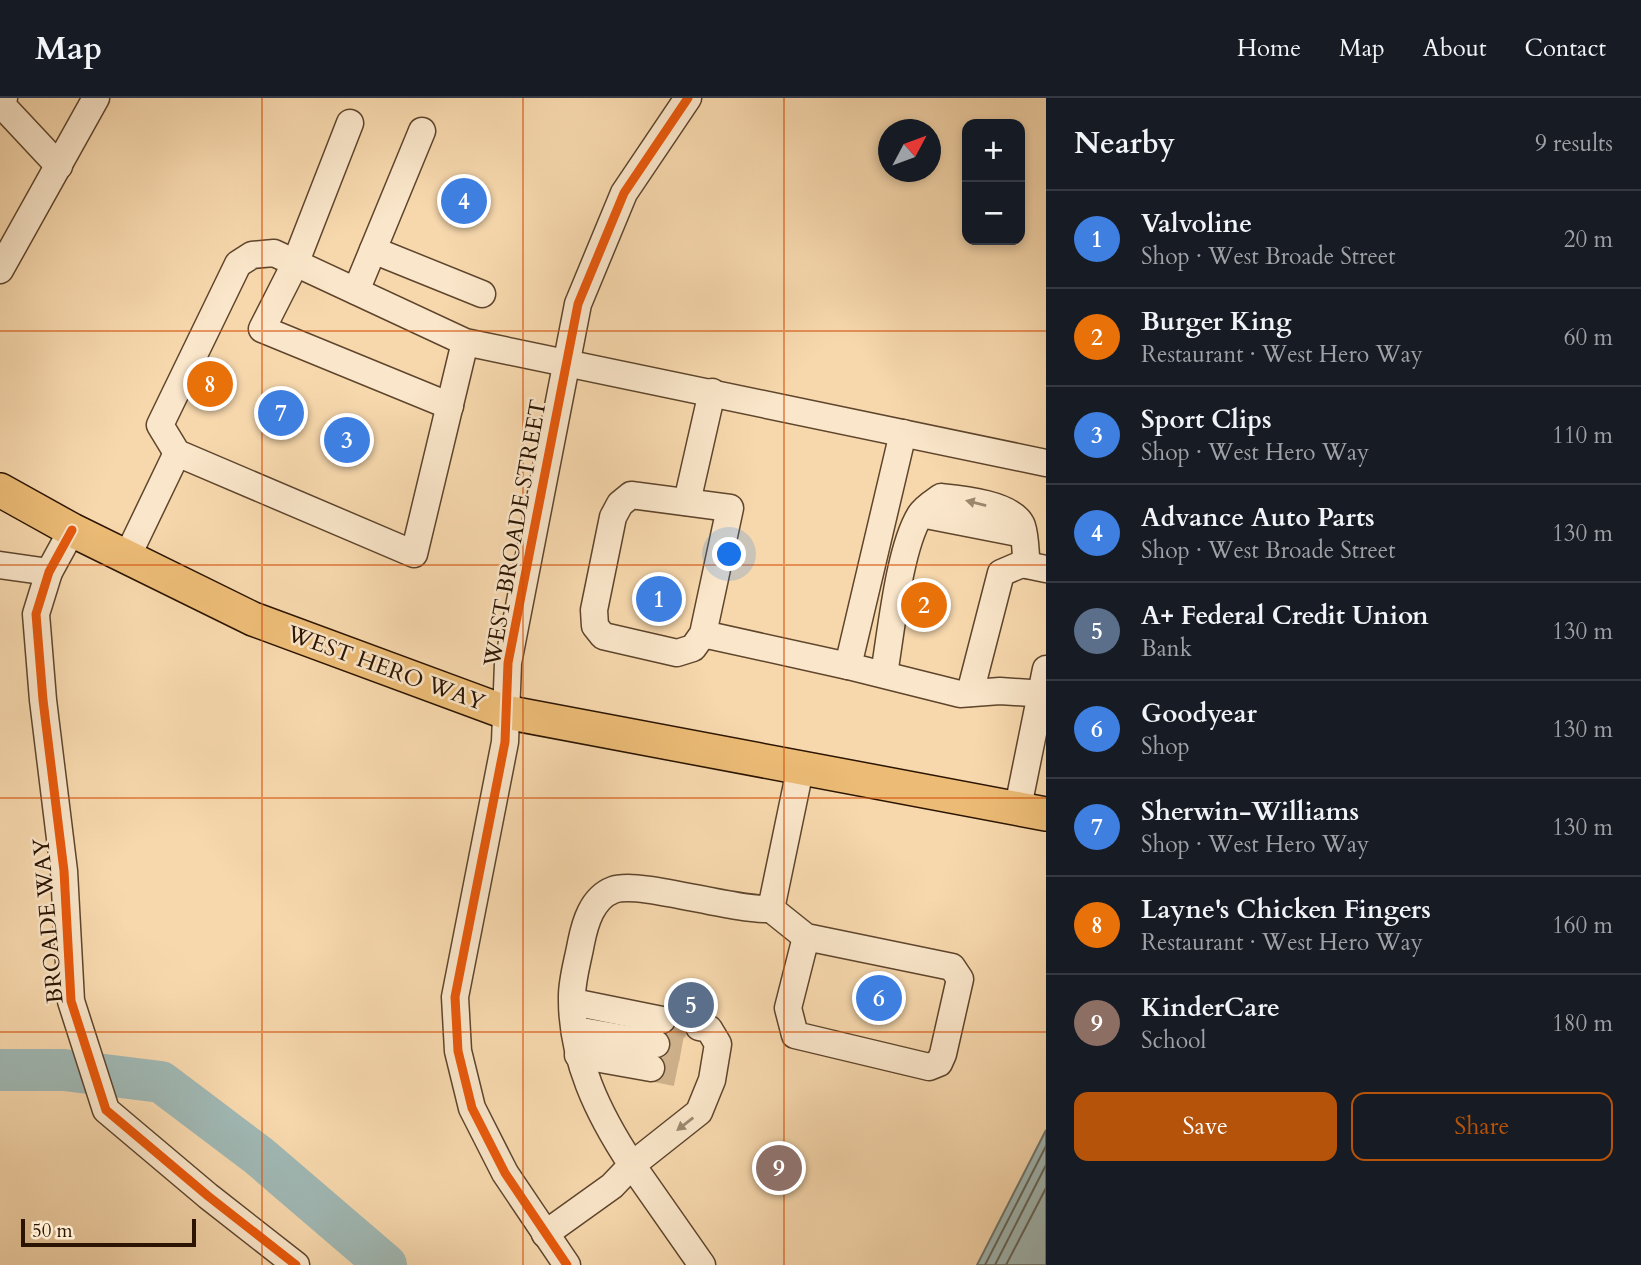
<!DOCTYPE html>
<html lang="en">
<head>
<meta charset="utf-8">
<style>
  :root { --surface:#171b24; --page:#20242c; --text:#f1f3f6; --muted:#9ea1a6; --line:#363941; --accent:#b45309 }
  body { margin:0; font-family:Cardo,serif; background:var(--page); color:var(--text) }
  .controls { position:absolute; right:21px; top:21px; display:grid; overflow:hidden; border-radius:14px; box-shadow:0 4px 10px #0003 }
  .controls button { width:63px; height:63px; display:grid; place-items:center; padding:0; border:0; border-bottom:2px solid var(--line); background:var(--surface); color:var(--text); font:35px sans-serif }
  .compass { position:absolute; left:878px; top:21px; width:63px; height:63px; border-radius:50%; background:var(--surface); box-shadow:0 4px 10px #0003; rotate:49deg }
  .scale { position:absolute; left:21px; bottom:18px; width:175px; box-sizing:border-box; padding-left:7px; border:4px solid #2b1401; border-top:0; font-size:19px; line-height:24px; white-space:nowrap; color:#2b1401; -webkit-text-stroke:5px #fae6ca; paint-order:stroke }
  .you { position:absolute; left:730px; top:457px; width:24px; height:24px; margin:-18px; border:5px solid #fff; border-radius:50%; background:#1a73e8; box-shadow:0 0 0 10px #1a73e833 }
  .badge { display:grid; place-items:center; width:46px; height:46px; border-radius:50%; background:var(--accent); color:#fff; font-size:23px; font-weight:700 }
  .pin { position:absolute; translate:-50% -50%; border:4px solid #fff; box-shadow:0 2px 7px #0006 }
  .list { margin:0; padding:0; list-style:none }
  h2 { display:flex; justify-content:space-between; align-items:center; height:91px; margin:0; padding:0 28px; font-size:30px }
  h2 small { font-size:23px; font-weight:400; color:var(--muted) }
  .list li { display:grid; grid-template-columns:46px 1fr auto; gap:21px; align-items:center; box-sizing:border-box; height:98px; padding:0 28px; border-top:2px solid var(--line) }
  .list b { display:block; font-size:26px; white-space:nowrap }
  .list p { margin:0; font-size:23px; white-space:nowrap; color:var(--muted) }
  .list em { font-size:23px; font-style:normal; color:var(--muted) }
  .actions { display:flex; gap:14px; padding:21px 28px }
  .actions a { flex:1; padding:16px 0; border:2px solid var(--accent); border-radius:14px; text-align:center; font-size:24px; color:var(--accent) }
  .actions .main { background:var(--accent); color:#fff }
  .map { position:relative; flex:none; width:1046px; height:1167px; overflow:hidden }
  header { display:flex; align-items:center; gap:42px; box-sizing:border-box; height:98px; padding:0 35px; background:var(--surface); border-bottom:2px solid var(--line) }
  header strong { font-size:33px }
  nav { display:flex; gap:38px; margin-inline-start:auto; font-size:24px }
  main { display:flex }
  aside { flex:1; background:var(--surface) }
  .map>svg:first-child { display:block }
  .water { fill:#a0b8b4; stroke:#71766c; stroke-width:2 }
  .lines { fill:none; stroke-linecap:round; stroke-linejoin:round }
  .shore { stroke:#66665a; stroke-width:2 }
  .river { stroke:#a0b8b4; stroke-width:42 }
  .minor-tunnel { stroke:#ceb18b; stroke-width:26; stroke-dasharray:26 13; stroke-linecap:butt }
  .minor-casing { stroke:#5e452c; stroke-width:29 }
  .major-casing { stroke:#2b1401; stroke-width:36 }
  .minor { stroke:#fae6ca; stroke-width:26 }
  .major { stroke:#ecbc76; stroke-width:33 }
  .cycleway-casing { stroke:#fae6ca; stroke-width:13 }
  .cycleway { stroke:#e8590c; stroke-width:9 }
  .oneway { fill:#9d8870 }
  .grid { fill:none; stroke:#d5520b; stroke-width:2; stroke-opacity:0.55 }
  .labels { text-anchor:middle; dominant-baseline:central; stroke-width:5; stroke-linejoin:round; paint-order:stroke }
  .street-label { font-size:23px; fill:#2b1401; stroke:#fae6ca }
</style>
</head>
<body>
<header>
<strong>Map</strong>
<nav><a>Home</a><a>Map</a><a>About</a><a>Contact</a></nav>
</header>
<main>
<div class="map">
<svg width="1046" height="1167" viewBox="0 0 1046 1167">
  <rect width="100%" height="100%" fill="#f7d8ad"/>
  <filter id="stains"><feTurbulence type="fractalNoise" baseFrequency=".00286" numOctaves="4"/><feColorMatrix values="0 0 0 0 .2 0 0 0 0 .09 0 0 0 0 .02 0 0 0 .5 -.17"/></filter>
  <radialGradient id="worn" r=".72"><stop offset=".6" stop-color="#630" stop-opacity="0"/><stop offset="1" stop-color="#630" stop-opacity=".3"/></radialGradient>
  <polygon class="water" points="1046,1032 1046,1167 977,1167"/>
  <g class="lines">
    <g class="shore">
      <polyline points="985,1167 1046,1048"/>
      <polyline points="995,1167 1046,1067"/>
      <polyline points="1006,1167 1046,1090"/>
    </g>
    <polyline class="river" points="0,972 64,972 161,984 259,1058 386,1167"/>
    <g class="minor-tunnel">
      <polyline points="662,922 699,929"/>
      <polyline points="656,946 694,953"/>
      <polyline points="651,970 689,978"/>
    </g>
    <g class="minor-casing">
      <g id="minor">
        <polyline points="4,0 1,6 59,68"/>
        <polyline points="350,25 295,166 262,231 450,308"/>
        <polyline points="373,152 482,196"/>
        <polyline points="0,172 96,0"/>
        <polyline points="356,193 422,33"/>
        <polyline points="465,244 274,155 252,157 238,166 160,327 177,355 414,456 465,244 1046,365"/>
        <polyline points="903,335 848,568 960,596 1000,593 1046,596"/>
        <polyline points="687,404 712,294"/>
        <polyline points="921,416 1023,436"/>
        <polyline points="72,432 49,474 36,516 43,602 64,773 71,903 106,1012 208,1098 296,1167"/>
        <polyline points="127,459 177,355"/>
        <polyline points="0,467 49,474"/>
        <polyline points="703,536 730,410 631,397 620,406 613,419 594,512 595,528 603,538 677,555 693,550 703,536 848,568"/>
        <path d="M884 576C891 535 899 451 920 417 925 409 934 404 941 399 961 401 1014 406 1022 428 1026 440 1025 455 1027 467"/>
        <polyline points="970,595 1001,475 1022,466 1046,471"/>
        <polyline points="1018,709 1046,571"/>
        <polyline points="771,811 806,839 952,869 960,881 943,956 939,965 929,969 795,937 788,910 806,839"/>
        <polyline points="573,904 662,922"/>
        <polyline points="699,929 709,931 718,946 712,982 699,1014 632,1067 702,1167"/>
        <polyline points="576,932 656,946"/>
        <polyline points="578,957 651,970"/>
        <path d="M545 1136 612 1088 632 1067C598 1016 571 960 572 898 572 881 578 862 581 845 585 825 592 800 613 792 639 782 732 813 771 811L801 667"/>
        <polyline points="567,1167 505,1075 472,1010 458,953 455,899 505,644 508,565 578,206 624,95 688,0"/>
      </g>
    </g>
    <g class="major-casing">
      <polyline id="major" points="0,392 72,432 253,521 505,614 1046,716"/>
    </g>
    <use href="#minor" class="minor"/>
    <use href="#major" class="major"/>
    <g class="cycleway-casing">
      <g id="cycleway">
        <polyline points="72,432 49,474 36,516 43,602 64,773 71,903 106,1012 208,1098 296,1167"/>
        <polyline points="567,1167 505,1075 472,1010 458,953 455,899 505,644 508,565 578,206 624,95 688,0"/>
      </g>
    </g>
    <use href="#cycleway" class="cycleway"/>
  </g>
  <defs><path id="oneway-solid" d="M-6-.8H1V-3.2L6.5 0L1 3.2V.8H-6Z" transform="scale(1.75)"/></defs>
  <g class="oneway">
    <use href="#oneway-solid" transform="translate(976 405) rotate(-166)"/>
    <use href="#oneway-solid" transform="translate(685 1026) rotate(142)"/>
  </g>
  <path class="grid" d="M262 0V1167M523 0V1167M784 0V1167M0 233H1046M0 467H1046M0 700H1046M0 934H1046"/>
  <g class="labels">
    <g class="street-label">
      <text transform="translate(515 435) rotate(-80)">WEST BROADE STREET</text>
      <text transform="translate(386 570) rotate(20)">WEST HERO WAY</text>
      <text transform="translate(48 823) rotate(-95)">BROADE WAY</text>
    </g>
  </g>
  <rect width="100%" height="100%" filter="url(#stains)"/>
  <rect width="100%" height="100%" fill="url(#worn)"/>
</svg>
<div class="controls">
<button>+</button>
<button>−</button>
</div>
<svg class="compass" viewBox="-18 -18 36 36"><path d="M0-13l5 13h-10z" fill="#e53935"/><path d="M0 13l5-13h-10z" fill="#9ea1a6"/></svg>
<div class="scale">50 m</div>
<div class="you"></div>
<div class="pin badge" style="left:659px;top:501px;background:#3f7fe0">1</div>
<div class="pin badge" style="left:924px;top:507px;background:#e8710a">2</div>
<div class="pin badge" style="left:347px;top:342px;background:#3f7fe0">3</div>
<div class="pin badge" style="left:464px;top:103px;background:#3f7fe0">4</div>
<div class="pin badge" style="left:691px;top:907px;background:#5c6f8a">5</div>
<div class="pin badge" style="left:879px;top:900px;background:#3f7fe0">6</div>
<div class="pin badge" style="left:281px;top:315px;background:#3f7fe0">7</div>
<div class="pin badge" style="left:210px;top:286px;background:#e8710a">8</div>
<div class="pin badge" style="left:779px;top:1070px;background:#8d6e63">9</div>
</div>
<aside>
<h2>Nearby<small>9 results</small></h2>
<ul class="list">
<li><span class="badge" style="background:#3f7fe0">1</span><div><b>Valvoline</b><p>Shop · West Broade Street</p></div><em>20 m</em></li>
<li><span class="badge" style="background:#e8710a">2</span><div><b>Burger King</b><p>Restaurant · West Hero Way</p></div><em>60 m</em></li>
<li><span class="badge" style="background:#3f7fe0">3</span><div><b>Sport Clips</b><p>Shop · West Hero Way</p></div><em>110 m</em></li>
<li><span class="badge" style="background:#3f7fe0">4</span><div><b>Advance Auto Parts</b><p>Shop · West Broade Street</p></div><em>130 m</em></li>
<li><span class="badge" style="background:#5c6f8a">5</span><div><b>A+ Federal Credit Union</b><p>Bank</p></div><em>130 m</em></li>
<li><span class="badge" style="background:#3f7fe0">6</span><div><b>Goodyear</b><p>Shop</p></div><em>130 m</em></li>
<li><span class="badge" style="background:#3f7fe0">7</span><div><b>Sherwin-Williams</b><p>Shop · West Hero Way</p></div><em>130 m</em></li>
<li><span class="badge" style="background:#e8710a">8</span><div><b>Layne's Chicken Fingers</b><p>Restaurant · West Hero Way</p></div><em>160 m</em></li>
<li><span class="badge" style="background:#8d6e63">9</span><div><b>KinderCare</b><p>School</p></div><em>180 m</em></li>
</ul>
<div class="actions"><a class="main">Save</a><a>Share</a></div>
</aside>
</main>
</body>
</html>
